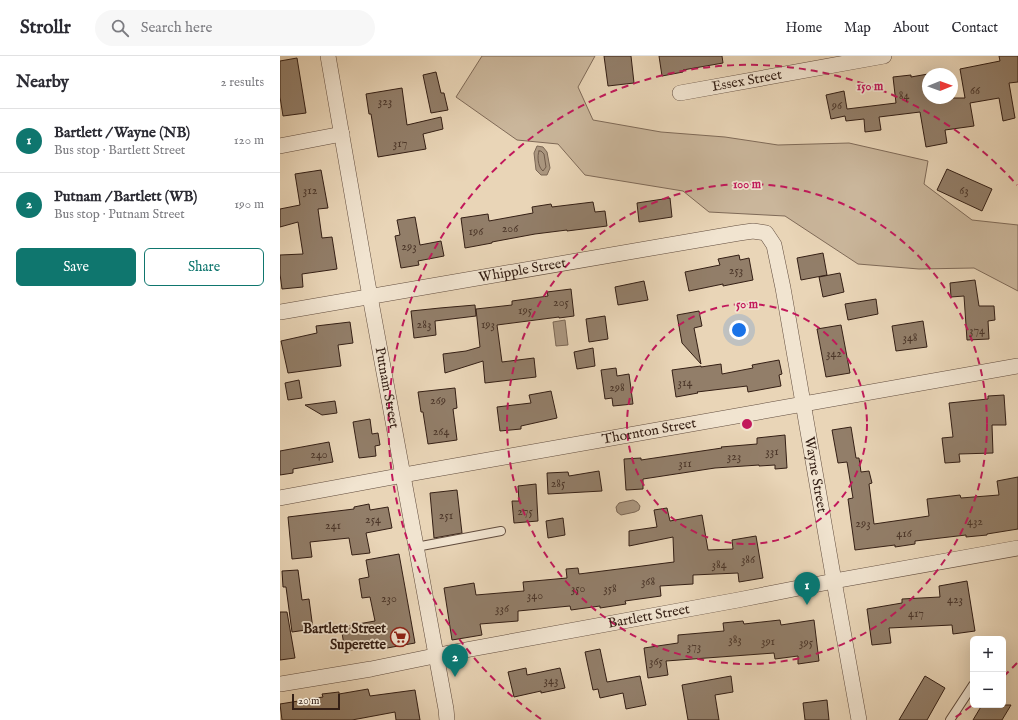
<!DOCTYPE html>
<html lang="en">
<head>
<meta charset="utf-8">
<style>
  :root { --surface:#fff; --page:#f7f7f7; --text:#2b2b33; --muted:#7c7c81; --line:#e1e1e2; --accent:#0f766e }
  body { margin:0; font-family:"IM FELL English",serif; background:var(--page); color:var(--text) }
  .controls { position:absolute; right:12px; bottom:12px; display:grid; overflow:hidden; border-radius:6px; box-shadow:0 4px 16px #0002 }
  .controls button { width:36px; height:36px; display:grid; place-items:center; padding:0; border:0; border-bottom:1px solid var(--line); background:var(--surface); color:var(--text); font:20px sans-serif }
  .compass { position:absolute; left:642px; top:12px; width:36px; height:36px; border-radius:50%; background:var(--surface); box-shadow:0 4px 16px #0002; rotate:89deg }
  .scale { position:absolute; left:12px; bottom:10px; width:48px; box-sizing:border-box; padding-left:4px; border:2px solid #341f15; border-top:0; font-size:11px; line-height:14px; white-space:nowrap; color:#341f15; -webkit-text-stroke:3px #f1e4d0; paint-order:stroke }
  .you { position:absolute; left:459px; top:274px; width:14px; height:14px; margin:-10px; border:3px solid #fff; border-radius:50%; background:#1a73e8; box-shadow:0 0 0 6px #1a73e833 }
  .badge { display:grid; place-items:center; width:26px; height:26px; border-radius:50%; background:var(--accent); color:#fff; font-size:13px; font-weight:700 }
  .pin { position:absolute; translate:-50% -33px; filter:drop-shadow(0 1px 2px #0008) }
  .pin::after { content:''; position:absolute; top:21px; width:14px; height:12px; background:inherit; clip-path:polygon(0 0,100% 0,50% 100%) }
  .list { margin:0; padding:0; list-style:none }
  h2 { display:flex; justify-content:space-between; align-items:center; height:52px; margin:0; padding:0 16px; font-size:17px }
  h2 small { font-size:13px; font-weight:400; color:var(--muted) }
  .list li { display:grid; grid-template-columns:26px 1fr auto; gap:12px; align-items:center; box-sizing:border-box; height:64px; padding:0 16px; border-top:1px solid var(--line) }
  .list b { display:block; font-size:15px; white-space:nowrap }
  .list p { margin:0; font-size:13px; white-space:nowrap; color:var(--muted) }
  .list em { font-size:13px; font-style:normal; color:var(--muted) }
  .actions { display:flex; gap:8px; padding:12px 16px }
  .actions a { flex:1; padding:9px 0; border:1px solid var(--accent); border-radius:6px; text-align:center; font-size:14px; color:var(--accent) }
  .actions .main { background:var(--accent); color:#fff }
  .icon { flex:none; width:22px; height:22px; fill:none; stroke:currentColor; stroke-width:2; stroke-linecap:round; stroke-linejoin:round }
  .map { position:relative; flex:none; width:738px; height:664px; overflow:hidden }
  header { display:flex; align-items:center; gap:24px; box-sizing:border-box; height:56px; padding:0 20px; background:var(--surface); border-bottom:1px solid var(--line) }
  header strong { font-size:19px }
  nav { display:flex; gap:22px; margin-inline-start:auto; font-size:14px }
  .search { width:280px; height:36px; background:var(--page); display:flex; align-items:center; gap:10px; box-sizing:border-box; padding:0 14px; border-radius:22px; color:var(--muted); font-size:15px }
  main { display:flex }
  aside { flex:1; background:var(--surface) }
  .map>svg:first-child { display:block }
  .green { fill:#cab69b; stroke:#7f6a58 }
  .water { fill:#ab9780; stroke:#7b6755 }
  .lines { fill:none; stroke-linecap:round; stroke-linejoin:round }
  .shore { stroke:#705b4a; stroke-width:1 }
  .building { fill:#927e69; stroke:#341f15 }
  .lane-casing { stroke:#614c3e; stroke-width:10 }
  .street-casing { stroke:#614c3e; stroke-width:16 }
  .lane { stroke:#f1e4d0; stroke-width:8 }
  .street { stroke:#f1e4d0; stroke-width:15 }
  .ring { fill:none; stroke:#c2185b; stroke-width:2; stroke-dasharray:7 5 }
  .labels { text-anchor:middle; dominant-baseline:central; stroke-width:3.5; stroke-linejoin:round; paint-order:stroke }
  .number-label { font-size:12px; fill:#4c372a }
  .street-label { font-size:14px; fill:#341f15; stroke:#f1e4d0 }
  .poi-label { font-size:14px; font-weight:bold; fill:#341f15; stroke:#f1e4d0; text-anchor:end }
  .centre { fill:#c2185b; stroke:#f1e4d0; stroke-width:2 }
  .ring-label { font-size:12px; text-anchor:middle; font-weight:bold; fill:#c2185b; stroke:#f1e4d0; stroke-width:3.5; stroke-linejoin:round; paint-order:stroke }
</style>
</head>
<body>
<header>
<strong>Strollr</strong>
<div class="search"><svg class="icon" aria-label="search" viewBox="0 0 24 24"><circle cx="10" cy="10" r="6"/><path d="M15 15l6 6"/></svg>Search here</div>
<nav><a>Home</a><a>Map</a><a>About</a><a>Contact</a></nav>
</header>
<main>
<aside>
<h2>Nearby<small>2 results</small></h2>
<ul class="list">
<li><span class="badge">1</span><div><b>Bartlett / Wayne (NB)</b><p>Bus stop · Bartlett Street</p></div><em>120 m</em></li>
<li><span class="badge">2</span><div><b>Putnam / Bartlett (WB)</b><p>Bus stop · Putnam Street</p></div><em>190 m</em></li>
</ul>
<div class="actions"><a class="main">Save</a><a>Share</a></div>
</aside>
<div class="map">
<svg width="738" height="664" viewBox="0 0 738 664">
  <rect width="100%" height="100%" fill="#e9d5b7"/>
  <filter id="stains"><feTurbulence type="fractalNoise" baseFrequency=".005" numOctaves="4"/><feColorMatrix values="0 0 0 0 .2 0 0 0 0 .09 0 0 0 0 .02 0 0 0 .5 -.17"/></filter>
  <radialGradient id="worn" r=".72"><stop offset=".6" stop-color="#630" stop-opacity="0"/><stop offset="1" stop-color="#630" stop-opacity=".3"/></radialGradient>
  <polygon class="green" points="202,0 315,0 298,31 313,64 381,76 445,81 498,89 569,87 648,105 644,128 692,164 738,169 738,235 694,212 639,213 578,208 505,160 429,156 403,135 305,119 278,88 237,84 176,41"/>
  <g class="water">
    <polygon points="257,90 263,91 267,96 270,112 267,119 261,119 256,114 254,97"/>
    <polygon points="285,264 288,289 276,290 273,266"/>
    <polygon points="353,444 357,446 360,450 359,454 355,456 341,459 337,456 336,451 339,447"/>
  </g>
  <g class="lines">
    <path class="shore" d="M259 95H261L264 98 266 111 263 115 262 114C258 110 257 100 259 95Z"/>
  </g>
  <g class="building">
    <polygon points="324,0 351,0 354,27 328,30"/>
    <polygon points="379,0 442,0 443,7 403,14 403,16 382,20"/>
    <polygon points="719,0 738,0 738,26 729,27 735,62 723,65 719,42 690,47 694,70 665,74 667,87 646,91 640,56 599,61 601,74 585,76 584,63 566,65 565,60 551,63 546,39 564,35 567,53 616,47 613,21 631,19 631,21 648,18 648,42 685,42 680,13 720,5"/>
    <polygon points="17,2 26,57 3,60 0,41 0,5"/>
    <polygon points="156,16 161,37 164,37 168,54 151,57 143,19"/>
    <polygon points="122,32 127,69 161,61 163,73 143,78 146,93 98,101 91,58 89,58 86,38"/>
    <polygon points="667,113 712,133 702,155 657,134"/>
    <polygon points="41,114 48,152 38,153 42,182 52,181 57,213 22,218 23,231 2,233 0,218 0,199 23,198 18,166 0,171 0,153 20,149 15,118"/>
    <polygon points="390,142 392,161 359,166 357,147"/>
    <polygon points="313,146 315,156 325,155 327,170 287,175 287,174 255,178 212,186 212,187 185,192 181,162 208,158 209,165 253,157 252,151 271,148 272,151"/>
    <polygon points="135,161 140,189 161,185 164,200 138,205 139,209 121,212 115,180 120,179 117,164"/>
    <polygon points="543,197 547,219 521,224 517,202"/>
    <polygon points="459,199 460,204 469,202 473,224 443,230 443,228 409,235 405,216 440,209 438,203"/>
    <polygon points="560,217 564,236 543,241 539,221"/>
    <polygon points="695,224 699,250 714,250 715,264 708,265 709,283 687,284 684,240 671,241 670,227"/>
    <polygon points="364,225 368,244 338,249 335,231"/>
    <polygon points="291,233 294,260 279,262 279,261 217,269 222,306 254,302 256,321 205,327 203,305 165,317 163,298 186,295 200,291 196,253 232,249 232,245 268,240 267,236"/>
    <polygon points="596,243 598,258 568,264 565,248"/>
    <polygon points="195,249 196,260 155,265 156,279 134,282 131,255 160,252"/>
    <polygon points="419,255 422,270 414,272 421,308 402,287 397,259"/>
    <polygon points="325,260 328,283 309,286 306,263"/>
    <polygon points="643,265 647,291 616,295 612,270"/>
    <polygon points="70,266 73,287 58,289 61,310 8,317 1,285 37,277 36,270"/>
    <polygon points="561,269 570,317 546,321 537,273"/>
    <polygon points="313,292 315,310 297,313 294,296"/>
    <polygon points="499,304 502,318 499,319 501,330 468,336 467,330 417,336 418,337 396,341 392,314 421,310 421,311 441,308 442,318 473,312 472,309"/>
    <polygon points="336,312 337,320 349,318 353,348 333,350 332,342 325,343 321,314"/>
    <polygon points="19,324 22,342 8,344 5,327"/>
    <polygon points="175,332 177,352 173,353 177,384 148,388 143,356 141,356 138,336"/>
    <polygon points="271,335 277,362 241,370 241,373 220,375 217,351 251,347 249,339"/>
    <polygon points="724,339 726,369 712,369 713,397 679,398 680,406 665,407 662,382 673,381 669,347 708,343 708,340"/>
    <polygon points="55,345 57,357 42,359 25,349"/>
    <polygon points="90,363 92,378 98,377 100,389 95,390 96,400 79,402 73,366"/>
    <polygon points="571,371 576,402 579,402 581,416 589,415 592,427 589,428 594,468 649,460 647,443 680,439 681,442 719,439 717,425 738,421 738,473 707,478 707,479 686,481 686,479 635,485 635,488 615,491 615,489 575,494 568,443 573,442 567,406 558,407 552,374"/>
    <polygon points="505,379 507,412 495,413 495,409 479,410 479,409 435,412 363,423 363,433 346,434 344,403 361,402 361,404 442,392 441,391 477,388 477,382"/>
    <polygon points="49,386 53,406 13,413 13,417 0,419 0,395"/>
    <polygon points="319,415 322,435 268,438 267,417 288,416 289,420"/>
    <polygon points="256,428 258,465 234,467 232,445 239,445 238,430"/>
    <polygon points="177,434 182,477 154,482 150,437"/>
    <polygon points="89,448 90,454 108,451 112,472 86,477 90,497 72,499 69,482 30,486 32,501 12,503 8,461 74,453 74,451"/>
    <polygon points="387,452 390,465 422,459 428,494 453,493 452,484 476,480 483,522 459,526 458,517 413,519 413,528 380,530 381,540 345,545 346,548 320,552 320,550 291,554 290,550 238,555 238,565 200,568 202,579 172,584 164,532 194,527 196,539 244,535 243,526 287,522 286,513 298,512 299,518 394,506 393,481 349,490 349,475 377,471 374,454"/>
    <polygon points="283,462 285,479 268,482 266,465"/>
    <polygon points="119,498 135,587 107,592 106,588 65,595 61,571 95,565 90,541 82,542 79,523 89,521 86,504"/>
    <polygon points="18,514 22,544 29,543 33,573 12,576 6,531 3,531 2,515"/>
    <polygon points="687,525 695,575 673,578 672,569 609,572 611,587 592,589 587,553 622,547 622,543 660,541 659,530"/>
    <polygon points="0,556 7,556 15,602 0,604"/>
    <polygon points="500,564 501,569 534,564 539,605 518,608 518,600 495,603 494,597 386,605 388,619 368,622 364,592 398,587 398,579 444,575 443,567 463,565 464,568"/>
    <polygon points="320,593 327,626 360,620 366,649 346,653 343,637 320,642 318,633 313,634 305,596"/>
    <polygon points="246,612 247,619 280,612 285,632 261,637 261,635 234,641 228,616"/>
    <polygon points="451,620 453,636 435,639 439,664 408,664 402,629"/>
    <polygon points="645,620 665,632 647,664 619,664"/>
    <polygon points="88,633 90,640 135,634 140,664 116,664 115,656 72,664 2,664 0,648 43,641 42,638 59,636 59,638"/>
    <polygon points="547,644 549,664 525,664 523,647"/>
    <polygon points="702,649 731,649 722,664 693,664"/>
  </g>
  <g class="lines">
    <g class="lane-casing">
      <g id="lane">
        <polyline points="136,491 221,475"/>
        <polyline points="670,664 693,629"/>
      </g>
    </g>
    <g class="street-casing">
      <g id="street">
        <path id="s1" d="M48 0 87 224 166 653 167 664"/>
        <path id="s2" d="M400 37 604 0"/>
        <polyline points="0,90 62,78"/>
        <path id="s3" d="M0 256 459 177 473 175 486 177 494 189 503 232 554 525 579 664"/>
        <path id="s4" d="M0 442 140 416 738 310"/>
        <path id="s5" d="M0 628 91 613 169 597 458 544 554 525 738 492"/>
      </g>
    </g>
    <use href="#lane" class="lane"/>
    <use href="#street" class="street"/>
  </g>
  <g class="ring">
    <circle cx="467" cy="368" r="120"/>
    <circle cx="467" cy="368" r="240"/>
    <path d="M737 607A360 360 0 0 1 724 620M691 650A360 360 0 0 1 673 663M261 663A360 360 0 1 1 737 129"/>
  </g>
  <defs>
    <g id="supermarket-ring" transform="scale(1)"><circle r="9.5" fill="#f1e4d0" stroke="#8f2418" stroke-width="1.5"/><path d="M-6-5.5h2.5l.6 2H6L4.5 2H-2.5L-4.4-4H-6ZM-1.5 3.2a1.3 1.3 0 1 0 .1 0ZM3 3.2a1.3 1.3 0 1 0 .1 0Z" fill="#8f2418"/></g>
  </defs>
  <g fill-rule="evenodd">
    <use href="#supermarket-ring" x="120" y="581"/>
  </g>
  <g class="labels">
    <g class="number-label">
      <text x="695" y="34">66</text>
      <text x="624" y="39">84</text>
      <text x="105" y="45">323</text>
      <text x="557" y="49">96</text>
      <text x="120" y="87">317</text>
      <text x="30" y="134">312</text>
      <text x="684" y="134">63</text>
      <text x="230" y="172">206</text>
      <text x="196" y="175">196</text>
      <text x="129" y="190">293</text>
      <text x="456" y="214">253</text>
      <text x="281" y="246">205</text>
      <text x="245" y="254">195</text>
      <text x="144" y="268">283</text>
      <text x="208" y="268">193</text>
      <text x="697" y="274">374</text>
      <text x="630" y="281">348</text>
      <text x="554" y="297">342</text>
      <text x="405" y="326">314</text>
      <text x="337" y="331">298</text>
      <text x="158" y="344">269</text>
      <text x="161" y="375">264</text>
      <text x="492" y="395">331</text>
      <text x="39" y="398">240</text>
      <text x="454" y="400">323</text>
      <text x="405" y="407">311</text>
      <text x="278" y="427">285</text>
      <text x="245" y="455">275</text>
      <text x="166" y="459">251</text>
      <text x="93" y="463">254</text>
      <text x="695" y="465">432</text>
      <text x="583" y="467">293</text>
      <text x="53" y="469">241</text>
      <text x="624" y="477">416</text>
      <text x="468" y="503">386</text>
      <text x="439" y="508">384</text>
      <text x="368" y="525">368</text>
      <text x="298" y="532">350</text>
      <text x="330" y="532">358</text>
      <text x="255" y="539">340</text>
      <text x="109" y="542">230</text>
      <text x="675" y="543">423</text>
      <text x="222" y="552">336</text>
      <text x="636" y="557">417</text>
      <text x="455" y="583">383</text>
      <text x="488" y="585">391</text>
      <text x="526" y="586">395</text>
      <text x="414" y="590">373</text>
      <text x="376" y="605">365</text>
      <text x="271" y="624">343</text>
    </g>
    <g class="street-label">
      <text stroke="none"><textPath href="#s2" startOffset="68">Essex Street</textPath></text>
      <text stroke="none"><textPath href="#s3" startOffset="246">Whipple Street</textPath></text>
      <text stroke="none"><textPath href="#s1" startOffset="337">Putnam Street</textPath></text>
      <text stroke="none"><textPath href="#s4" startOffset="375">Thornton Street</textPath></text>
      <text stroke="none"><textPath href="#s3" startOffset="741">Wayne Street</textPath></text>
      <text stroke="none"><textPath href="#s5" startOffset="375">Bartlett Street</textPath></text>
    </g>
    <g class="poi-label">
      <text x="106" y="573">Bartlett Street<tspan x="106" dy="16">Superette</tspan></text>
    </g>
  </g>
  <circle cx="467" cy="368" r="6" class="centre"/>
  <g class="ring-label">
    <text x="590" y="34">150 m</text>
    <text x="467" y="132">100 m</text>
    <text x="467" y="252">50 m</text>
  </g>
  <rect width="100%" height="100%" filter="url(#stains)"/>
  <rect width="100%" height="100%" fill="url(#worn)"/>
</svg>
<div class="controls">
<button>+</button>
<button>−</button>
</div>
<svg class="compass" viewBox="-18 -18 36 36"><path d="M0-13l5 13h-10z" fill="#e53935"/><path d="M0 13l5-13h-10z" fill="#7c7c81"/></svg>
<div class="scale">20 m</div>
<div class="you"></div>
<div class="pin badge" style="left:527px;top:549px">1</div>
<div class="pin badge" style="left:175px;top:621px">2</div>
</div>
</main>
</body>
</html>
